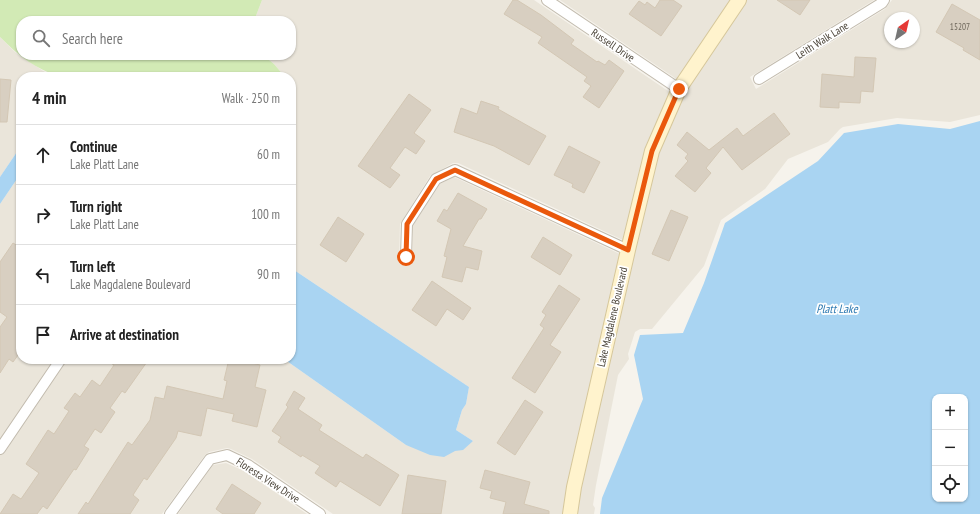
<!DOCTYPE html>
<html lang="en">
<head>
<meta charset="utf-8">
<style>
  :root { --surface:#fff; --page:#f2f2f2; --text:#222; --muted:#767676; --line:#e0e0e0 }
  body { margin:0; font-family:"PT Sans Narrow",sans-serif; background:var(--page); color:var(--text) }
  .controls { position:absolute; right:12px; bottom:12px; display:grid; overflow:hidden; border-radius:8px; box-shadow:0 1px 3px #0004 }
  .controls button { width:36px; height:36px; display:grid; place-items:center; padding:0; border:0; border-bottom:1px solid var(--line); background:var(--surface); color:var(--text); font:20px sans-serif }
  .compass { position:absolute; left:884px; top:12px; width:36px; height:36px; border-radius:50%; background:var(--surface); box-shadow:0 1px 3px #0004; rotate:34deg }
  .stop { position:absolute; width:12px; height:12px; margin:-9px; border:3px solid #ea580c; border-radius:50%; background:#fff }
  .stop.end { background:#ea580c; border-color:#fff; box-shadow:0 1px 4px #0008 }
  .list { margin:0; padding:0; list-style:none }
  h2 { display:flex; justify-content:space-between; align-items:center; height:52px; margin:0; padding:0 16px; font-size:17px }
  h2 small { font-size:13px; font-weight:400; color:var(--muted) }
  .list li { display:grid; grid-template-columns:26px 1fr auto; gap:12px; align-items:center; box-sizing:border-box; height:60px; padding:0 16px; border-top:1px solid var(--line) }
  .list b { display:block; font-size:15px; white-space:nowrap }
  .list p { margin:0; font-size:13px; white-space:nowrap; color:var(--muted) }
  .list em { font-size:13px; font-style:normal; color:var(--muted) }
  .icon { flex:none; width:22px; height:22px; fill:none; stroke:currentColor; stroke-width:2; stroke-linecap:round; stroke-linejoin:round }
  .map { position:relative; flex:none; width:980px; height:514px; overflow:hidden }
  .search { position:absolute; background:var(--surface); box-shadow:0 1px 3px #0004; left:16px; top:16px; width:280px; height:44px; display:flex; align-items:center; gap:10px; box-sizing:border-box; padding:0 14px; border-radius:16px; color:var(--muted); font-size:15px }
  .panel { position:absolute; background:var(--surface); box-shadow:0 1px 3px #0004; left:16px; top:72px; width:280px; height:292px; border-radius:16px }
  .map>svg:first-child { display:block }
  .residential { fill:#eae5da; fill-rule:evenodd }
  .green { fill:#d2eab5 }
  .water { fill:#a9d4f2; fill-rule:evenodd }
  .building { fill:#d8cfc1; stroke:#d3c7b4 }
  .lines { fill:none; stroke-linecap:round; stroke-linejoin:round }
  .street-casing { stroke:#c2bbae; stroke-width:12 }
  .secondary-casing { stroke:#d6c79b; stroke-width:16 }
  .street { stroke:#fff; stroke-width:10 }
  .secondary { stroke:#fff3cd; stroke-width:14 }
  .route { stroke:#ea580c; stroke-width:5 }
  .labels { text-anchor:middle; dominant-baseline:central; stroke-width:3.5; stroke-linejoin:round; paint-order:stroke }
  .number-label { font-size:9px; fill:#6e675b }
  .street-label { font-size:11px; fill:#4b4439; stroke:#fff }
  .water-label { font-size:12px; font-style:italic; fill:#2e7ab2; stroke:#fff }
</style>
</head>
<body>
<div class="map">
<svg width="980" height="514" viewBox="0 0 980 514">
  <rect width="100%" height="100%" fill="#f6f3ec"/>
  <g class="residential">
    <polygon points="262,0 534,0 671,93 623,240 458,163 453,163 430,176 400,224 399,264 412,263 413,225 440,184 454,177 620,254 564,514 333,514 252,459 231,449 227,448 209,452 205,455 162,514 0,514 0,204 21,173 21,359 284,359 406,445 455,451 473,441 456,430 462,410 466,404 469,387 291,268 291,77 285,77 274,64 263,55 291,55 291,21 254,21"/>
    <polygon points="560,0 731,0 678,80"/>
    <path d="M747 0H874L750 77 756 89 885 9 892 0H980V115L950 122 897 118 843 127 840 129 828 142 788 159 765 189 721 220 704 266 652 329H640L635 332 628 354 629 359 618 375 596 485 593 505 595 508 594 514H577L581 487 634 252 637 246 635 245 659 153 685 92ZM890 18H914V42H890Z"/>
    <polygon points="0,37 16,53 25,59 45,72 61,77 21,77 21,146 0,177"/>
    <polygon points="226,463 244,471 307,514 178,514 213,465"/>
  </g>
  <path class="green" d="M0 0H262L254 21H21V55H263L274 64 285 77H61C35 69 19 56 0 37Z"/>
  <g class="water">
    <path d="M980 121V514H600L602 498 643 399 634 355 640 335 683 333 704 283 725 223 818 161 844 133 898 124 950 129ZM935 397H965V499H935Z"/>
    <polygon points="21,146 21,173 0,204 0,177"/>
    <polygon points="291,268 469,387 466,404 462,410 456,430 473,441 463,450 455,451 444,457 430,455 406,445 284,359 291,359"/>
  </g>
  <g class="building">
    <polygon points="513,0 517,0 541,15 574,40 571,44 597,62 598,61 605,65 609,60 624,71 599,108 583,97 591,86 584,81 587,77 538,43 542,37 504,14"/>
    <polygon points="660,0 673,0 682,6 661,36 629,14 639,1 645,5 647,2 655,8"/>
    <polygon points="777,0 810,0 800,15"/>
    <polygon points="952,4 980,20 980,60 963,50 964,48 936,32"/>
    <polygon points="855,57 876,58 873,92 861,91 860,103 839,102 839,108 820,107 822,74 854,77"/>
    <polygon points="0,79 11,80 7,122 0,122"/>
    <polygon points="409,94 431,110 414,133 425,141 416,154 405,147 390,168 400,175 390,188 358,166"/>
    <polygon points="481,101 499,107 498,109 546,136 529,165 494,146 454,132 461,108 477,114"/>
    <polygon points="774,113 790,134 742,170 723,147 706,168 711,173 695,192 675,176 688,161 685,158 688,154 677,145 687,132 709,150 737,128 743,136"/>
    <polygon points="569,146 600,162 584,193 572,187 573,184 554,175"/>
    <polygon points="458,193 487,209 481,219 479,219 463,246 482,251 478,270 466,267 462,282 442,277 447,257 444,256 451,229 437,221 444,209 447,211"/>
    <polygon points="671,210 688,217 669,261 652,254"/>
    <polygon points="338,217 364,234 346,262 320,245"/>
    <polygon points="543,237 572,255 560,275 531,257"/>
    <polygon points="13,243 21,248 21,351 13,362 9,359 0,373 0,327 7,317 0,312 0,262"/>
    <polygon points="432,281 471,308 463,320 447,309 436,326 412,310"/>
    <polygon points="559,285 580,299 550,345 561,352 535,393 512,378 544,328 540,325 546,315 542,312"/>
    <polygon points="104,359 149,359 125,393 122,391 110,408 115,412 101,433 95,429 84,446 89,449 76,470 74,469 47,509 43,506 37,514 0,514 13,494 21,499 39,473 26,464 48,430 54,434 69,411 64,408 75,393 80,397 92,380 100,386 114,365"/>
    <polygon points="229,359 235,359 260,365 255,387 266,390 257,427 232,421 234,414 207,408 201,436 178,431 176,438 147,480 144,478 133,495 139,500 130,514 78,514 86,502 88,504 128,442 132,445 150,420 155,397 164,399 167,386 223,399 227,381 224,380"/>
    <polygon points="294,391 305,398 298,409 322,425 319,430 363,458 366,454 399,475 380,506 340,481 336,487 315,473 320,466 302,455 301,457 278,442 281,437 272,431 288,407 286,405"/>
    <polygon points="525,400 543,412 515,455 497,443"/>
    <polygon points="485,470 530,482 524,504 549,511 549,514 503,514 506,502 490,498 492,491 480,488"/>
    <polygon points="408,475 446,481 441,514 402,514"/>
    <polygon points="232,484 261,503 254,514 223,514 216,509"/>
  </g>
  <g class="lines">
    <g class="street-casing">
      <g id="street">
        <polyline points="547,0 679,89"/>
        <polyline points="759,79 882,3 884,0"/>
        <polyline points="406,257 407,224 436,179 455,170 628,250"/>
        <polyline points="0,449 61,359"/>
        <polyline points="170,514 210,459 227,455 248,465 320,514"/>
      </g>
    </g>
    <g class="secondary-casing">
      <polyline id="secondary" points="570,514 574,487 628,250 652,151 679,89 739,0"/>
    </g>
    <use href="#street" class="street"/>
    <use href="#secondary" class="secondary"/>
  </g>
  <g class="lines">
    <polyline class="route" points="406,257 407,224 436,179 455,170 628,250 652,151 679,89"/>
  </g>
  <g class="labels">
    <g class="number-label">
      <text x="960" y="26">15207</text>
    </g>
    <g class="street-label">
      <text transform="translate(822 40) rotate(-32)">Leith Walk Lane</text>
      <text transform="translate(613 45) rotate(34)">Russell Drive</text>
      <text transform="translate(612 317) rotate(-77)">Lake Magdalene Boulevard</text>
      <text transform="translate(268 480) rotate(33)">Floresta View Drive</text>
    </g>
    <g class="water-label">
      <text x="837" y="308">Platt Lake</text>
    </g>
  </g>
</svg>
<div class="controls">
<button>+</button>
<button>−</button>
<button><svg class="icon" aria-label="locate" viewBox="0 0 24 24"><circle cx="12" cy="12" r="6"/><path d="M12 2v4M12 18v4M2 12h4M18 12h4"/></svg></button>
</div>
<svg class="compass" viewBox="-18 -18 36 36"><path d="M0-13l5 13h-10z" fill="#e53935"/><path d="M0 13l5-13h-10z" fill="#767676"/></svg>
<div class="stop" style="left:406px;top:257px"></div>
<div class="stop end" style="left:679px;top:89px"></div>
<div class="search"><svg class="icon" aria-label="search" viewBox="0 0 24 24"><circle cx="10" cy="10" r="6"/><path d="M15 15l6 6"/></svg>Search here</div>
<section class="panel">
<h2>4 min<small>Walk · 250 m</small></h2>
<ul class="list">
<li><svg class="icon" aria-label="ahead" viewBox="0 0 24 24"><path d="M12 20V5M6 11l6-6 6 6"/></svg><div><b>Continue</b><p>Lake Platt Lane</p></div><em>60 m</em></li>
<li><svg class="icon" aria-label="right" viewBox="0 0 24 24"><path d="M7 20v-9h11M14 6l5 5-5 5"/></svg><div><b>Turn right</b><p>Lake Platt Lane</p></div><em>100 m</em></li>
<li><svg class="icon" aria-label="left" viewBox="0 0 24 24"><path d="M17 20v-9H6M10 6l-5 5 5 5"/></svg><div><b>Turn left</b><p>Lake Magdalene Boulevard</p></div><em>90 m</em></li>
<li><svg class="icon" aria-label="arrive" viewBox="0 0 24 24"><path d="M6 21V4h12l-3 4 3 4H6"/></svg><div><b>Arrive at destination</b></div></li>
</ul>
</section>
</div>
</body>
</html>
